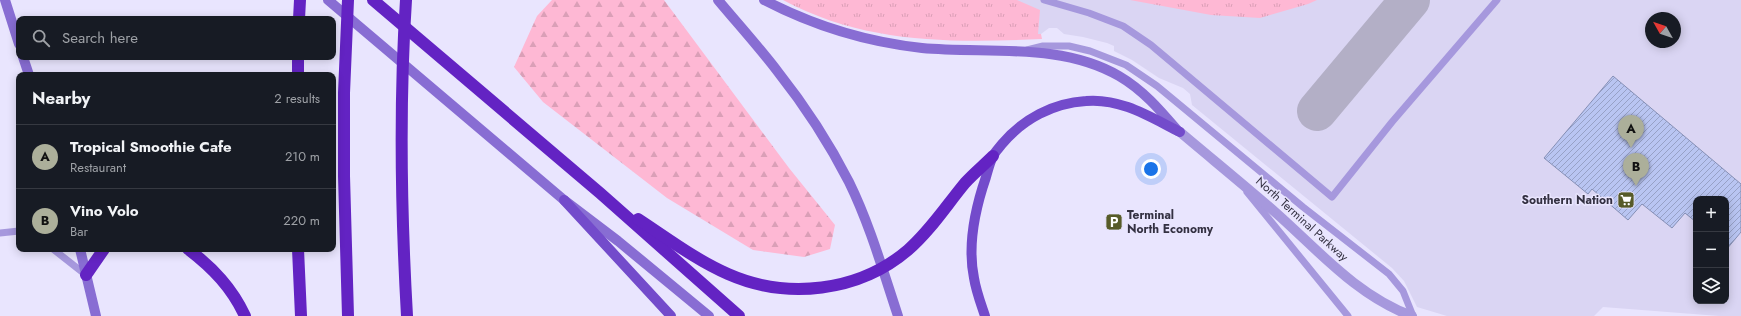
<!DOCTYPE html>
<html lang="en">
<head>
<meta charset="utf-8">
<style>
  :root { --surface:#171b24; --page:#242831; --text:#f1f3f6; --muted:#9ea1a6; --line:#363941; --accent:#acaf9a }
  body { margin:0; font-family:Jost,sans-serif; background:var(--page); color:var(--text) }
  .controls { position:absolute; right:12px; bottom:12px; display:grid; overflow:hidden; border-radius:8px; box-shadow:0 2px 10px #0003 }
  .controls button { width:36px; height:36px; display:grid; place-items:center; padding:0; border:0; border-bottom:1px solid var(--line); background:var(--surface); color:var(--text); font:20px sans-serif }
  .compass { position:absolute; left:1645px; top:12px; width:36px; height:36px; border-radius:50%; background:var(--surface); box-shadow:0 2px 10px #0003; rotate:310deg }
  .you { position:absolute; left:1151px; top:169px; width:14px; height:14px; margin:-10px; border:3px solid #fff; border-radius:50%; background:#1a73e8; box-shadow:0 0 0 6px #1a73e833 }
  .badge { display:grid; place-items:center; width:26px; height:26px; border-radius:50%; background:var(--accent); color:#111; font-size:13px; font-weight:700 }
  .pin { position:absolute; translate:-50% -33px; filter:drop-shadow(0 1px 2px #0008) }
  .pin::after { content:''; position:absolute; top:21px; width:14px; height:12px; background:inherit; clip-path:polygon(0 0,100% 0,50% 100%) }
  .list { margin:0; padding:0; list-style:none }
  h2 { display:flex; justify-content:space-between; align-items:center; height:52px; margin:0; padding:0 16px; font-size:17px }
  h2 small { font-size:13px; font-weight:400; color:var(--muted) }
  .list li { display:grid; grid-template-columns:26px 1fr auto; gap:12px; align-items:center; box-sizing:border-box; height:64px; padding:0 16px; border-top:1px solid var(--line) }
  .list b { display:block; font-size:15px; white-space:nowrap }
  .list p { margin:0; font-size:13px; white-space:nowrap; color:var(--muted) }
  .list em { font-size:13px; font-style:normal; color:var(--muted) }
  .icon { flex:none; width:22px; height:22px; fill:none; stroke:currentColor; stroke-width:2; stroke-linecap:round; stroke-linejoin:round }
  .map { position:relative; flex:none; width:1741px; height:316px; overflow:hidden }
  .search { position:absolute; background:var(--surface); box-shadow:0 2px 10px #0003; left:16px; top:16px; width:320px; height:44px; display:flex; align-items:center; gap:10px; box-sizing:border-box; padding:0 14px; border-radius:8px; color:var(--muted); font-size:15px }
  .panel { position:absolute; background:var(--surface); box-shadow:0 2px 10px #0003; left:16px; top:72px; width:320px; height:180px; border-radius:8px }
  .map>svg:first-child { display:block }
  .built { fill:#dad5f3; fill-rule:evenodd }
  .grass { fill:url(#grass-tufts) }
  .forest { fill:url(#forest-firs) }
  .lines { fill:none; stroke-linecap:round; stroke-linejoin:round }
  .taxiway { stroke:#b3afc6; stroke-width:40 }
  .building { fill:url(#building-hatch); stroke:#858fb5 }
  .lane { stroke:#a698dd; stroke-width:7 }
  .street { stroke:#a698dd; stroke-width:10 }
  .secondary { stroke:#886dd3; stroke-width:10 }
  .primary { stroke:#734bcb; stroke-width:10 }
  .highway { stroke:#6323c3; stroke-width:12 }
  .labels { text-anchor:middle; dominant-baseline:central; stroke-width:3; stroke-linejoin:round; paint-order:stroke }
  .poi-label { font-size:12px; font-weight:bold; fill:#343142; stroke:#e9e5fe; text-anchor:end }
  .street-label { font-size:12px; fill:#343142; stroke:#e9e5fe }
</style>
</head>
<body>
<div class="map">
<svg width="1741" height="316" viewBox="0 0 1741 316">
  <defs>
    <pattern id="grass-tufts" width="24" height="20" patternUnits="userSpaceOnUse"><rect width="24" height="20" fill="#feb8d4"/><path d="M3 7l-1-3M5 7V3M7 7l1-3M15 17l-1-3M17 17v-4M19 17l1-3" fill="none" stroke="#da9fb7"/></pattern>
    <pattern id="forest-firs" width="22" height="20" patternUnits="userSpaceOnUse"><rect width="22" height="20" fill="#feb8d4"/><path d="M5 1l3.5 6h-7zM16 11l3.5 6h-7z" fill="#da9fb7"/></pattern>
    <pattern id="building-hatch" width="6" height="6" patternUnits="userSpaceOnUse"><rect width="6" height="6" fill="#b9c5f2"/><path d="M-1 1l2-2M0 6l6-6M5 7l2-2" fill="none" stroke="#97a1c6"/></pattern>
  </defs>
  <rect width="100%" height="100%" fill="#e9e5fe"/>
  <path class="built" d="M790 0H1741V316H1719L1603 307 1594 316H1447L1417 307 1404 281 1392 268 1192 105 1190 94 1183 88 1159 78 1132 60 1114 51V46L1107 43 1083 37 1064 34 1057 28H1049L1041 34 977 35ZM1651 18H1675V42H1651ZM1696 199H1726V301H1696Z"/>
  <g class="grass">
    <path d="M783 0H1017L1040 10 1038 34H1041L1042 39C952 43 865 44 783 0Z"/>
    <polygon points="1130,0 1317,0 1308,4 1260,18 1211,15"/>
  </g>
  <polygon class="forest" points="552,0 664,0 789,168 835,225 830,249 804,257 753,250 667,198 543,102 514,67 537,16"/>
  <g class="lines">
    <polyline class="taxiway" points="1317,111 1410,0"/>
  </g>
  <polygon class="building" points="1613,76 1741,184 1741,232 1726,250 1726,199 1696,199 1696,222 1685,213 1672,228 1642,204 1628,220 1592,189 1588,194 1544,158"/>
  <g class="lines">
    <g class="lane">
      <polyline points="1044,0 1089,13 1123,26 1151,45 1332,197 1392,122 1497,0"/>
      <polyline points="1027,50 1043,46 1069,46 1090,51 1126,65 1157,86 1303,207 1389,274 1403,291 1413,316"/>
      <polyline points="1247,192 1348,316"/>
      <polyline points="0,233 19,231"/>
      <polyline points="53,249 86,275"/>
    </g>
    <path class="street" d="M1180 132C1212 159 1244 185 1275 212 1318 250 1357 296 1412 316"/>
    <g class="secondary">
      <polyline points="5,0 19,44"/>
      <polyline points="328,0 564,200 618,241 709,316"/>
      <path d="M718 0C738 24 759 47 778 72 805 106 829 143 849 182 870 225 883 271 898 316"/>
      <path d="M764 0C814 26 866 42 922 48 987 54 1061 42 1119 76 1143 90 1160 110 1178 131"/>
      <polyline points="23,57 29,75"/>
      <polyline points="80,249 96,316"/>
    </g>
    <g class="primary">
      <polyline points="564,200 671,316"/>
      <path d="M985 316C981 304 976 291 974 278 967 244 975 209 986 177 988 170 990 162 993 156 995 152 999 148 1002 144 1023 119 1053 103 1086 101 1121 98 1150 117 1180 132"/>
    </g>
    <g class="highway">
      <polyline points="373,0 600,193 739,316"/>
      <path d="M406 0C399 105 401 211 407 316"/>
      <polyline points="299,19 300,0"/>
      <polyline points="298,75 298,57"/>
      <path d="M638 219C667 238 696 260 728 274 787 300 859 292 908 250 930 231 946 206 965 183 973 174 984 165 993 156"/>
      <path d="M188 249C213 268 232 288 245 316"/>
      <polyline points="298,249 301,316"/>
      <polyline points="86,275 104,249"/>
      <polyline points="348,316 344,176 344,93 348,0"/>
    </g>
  </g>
  <defs>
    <g id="supermarket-square" transform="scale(0.9)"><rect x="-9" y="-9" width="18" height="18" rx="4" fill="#575b29" stroke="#e9e5fe"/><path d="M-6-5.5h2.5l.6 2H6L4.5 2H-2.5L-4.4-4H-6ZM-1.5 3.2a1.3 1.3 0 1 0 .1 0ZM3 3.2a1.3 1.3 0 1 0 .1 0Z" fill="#fff"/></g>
    <g id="parking-square" transform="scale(0.9)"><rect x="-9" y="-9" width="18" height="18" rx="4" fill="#575b29" stroke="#e9e5fe"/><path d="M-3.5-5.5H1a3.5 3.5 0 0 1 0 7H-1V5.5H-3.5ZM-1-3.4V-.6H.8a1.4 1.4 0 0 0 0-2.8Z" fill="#fff"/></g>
  </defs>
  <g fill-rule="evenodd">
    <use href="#supermarket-square" x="1626" y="200"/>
    <use href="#parking-square" x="1114" y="222"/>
  </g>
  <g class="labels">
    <g class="poi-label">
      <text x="1613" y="200">Southern Nation</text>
      <text x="1127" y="215" text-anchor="start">Terminal<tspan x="1127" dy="14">North Economy</tspan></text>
    </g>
    <g class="street-label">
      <text transform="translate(1302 219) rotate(42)">North Terminal Parkway</text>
    </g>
  </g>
</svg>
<div class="controls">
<button>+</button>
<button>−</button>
<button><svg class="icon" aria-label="layers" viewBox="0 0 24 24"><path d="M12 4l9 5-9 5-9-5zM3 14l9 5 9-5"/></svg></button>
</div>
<svg class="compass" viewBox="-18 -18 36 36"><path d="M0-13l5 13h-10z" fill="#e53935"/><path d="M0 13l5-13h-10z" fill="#9ea1a6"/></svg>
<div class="you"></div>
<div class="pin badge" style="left:1631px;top:148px">A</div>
<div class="pin badge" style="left:1636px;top:186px">B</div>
<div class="search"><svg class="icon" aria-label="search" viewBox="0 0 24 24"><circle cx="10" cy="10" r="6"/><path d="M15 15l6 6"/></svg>Search here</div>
<section class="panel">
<h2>Nearby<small>2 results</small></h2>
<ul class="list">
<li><span class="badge">A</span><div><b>Tropical Smoothie Cafe</b><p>Restaurant</p></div><em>210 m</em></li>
<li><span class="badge">B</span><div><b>Vino Volo</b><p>Bar</p></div><em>220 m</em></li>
</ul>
</section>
</div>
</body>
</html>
